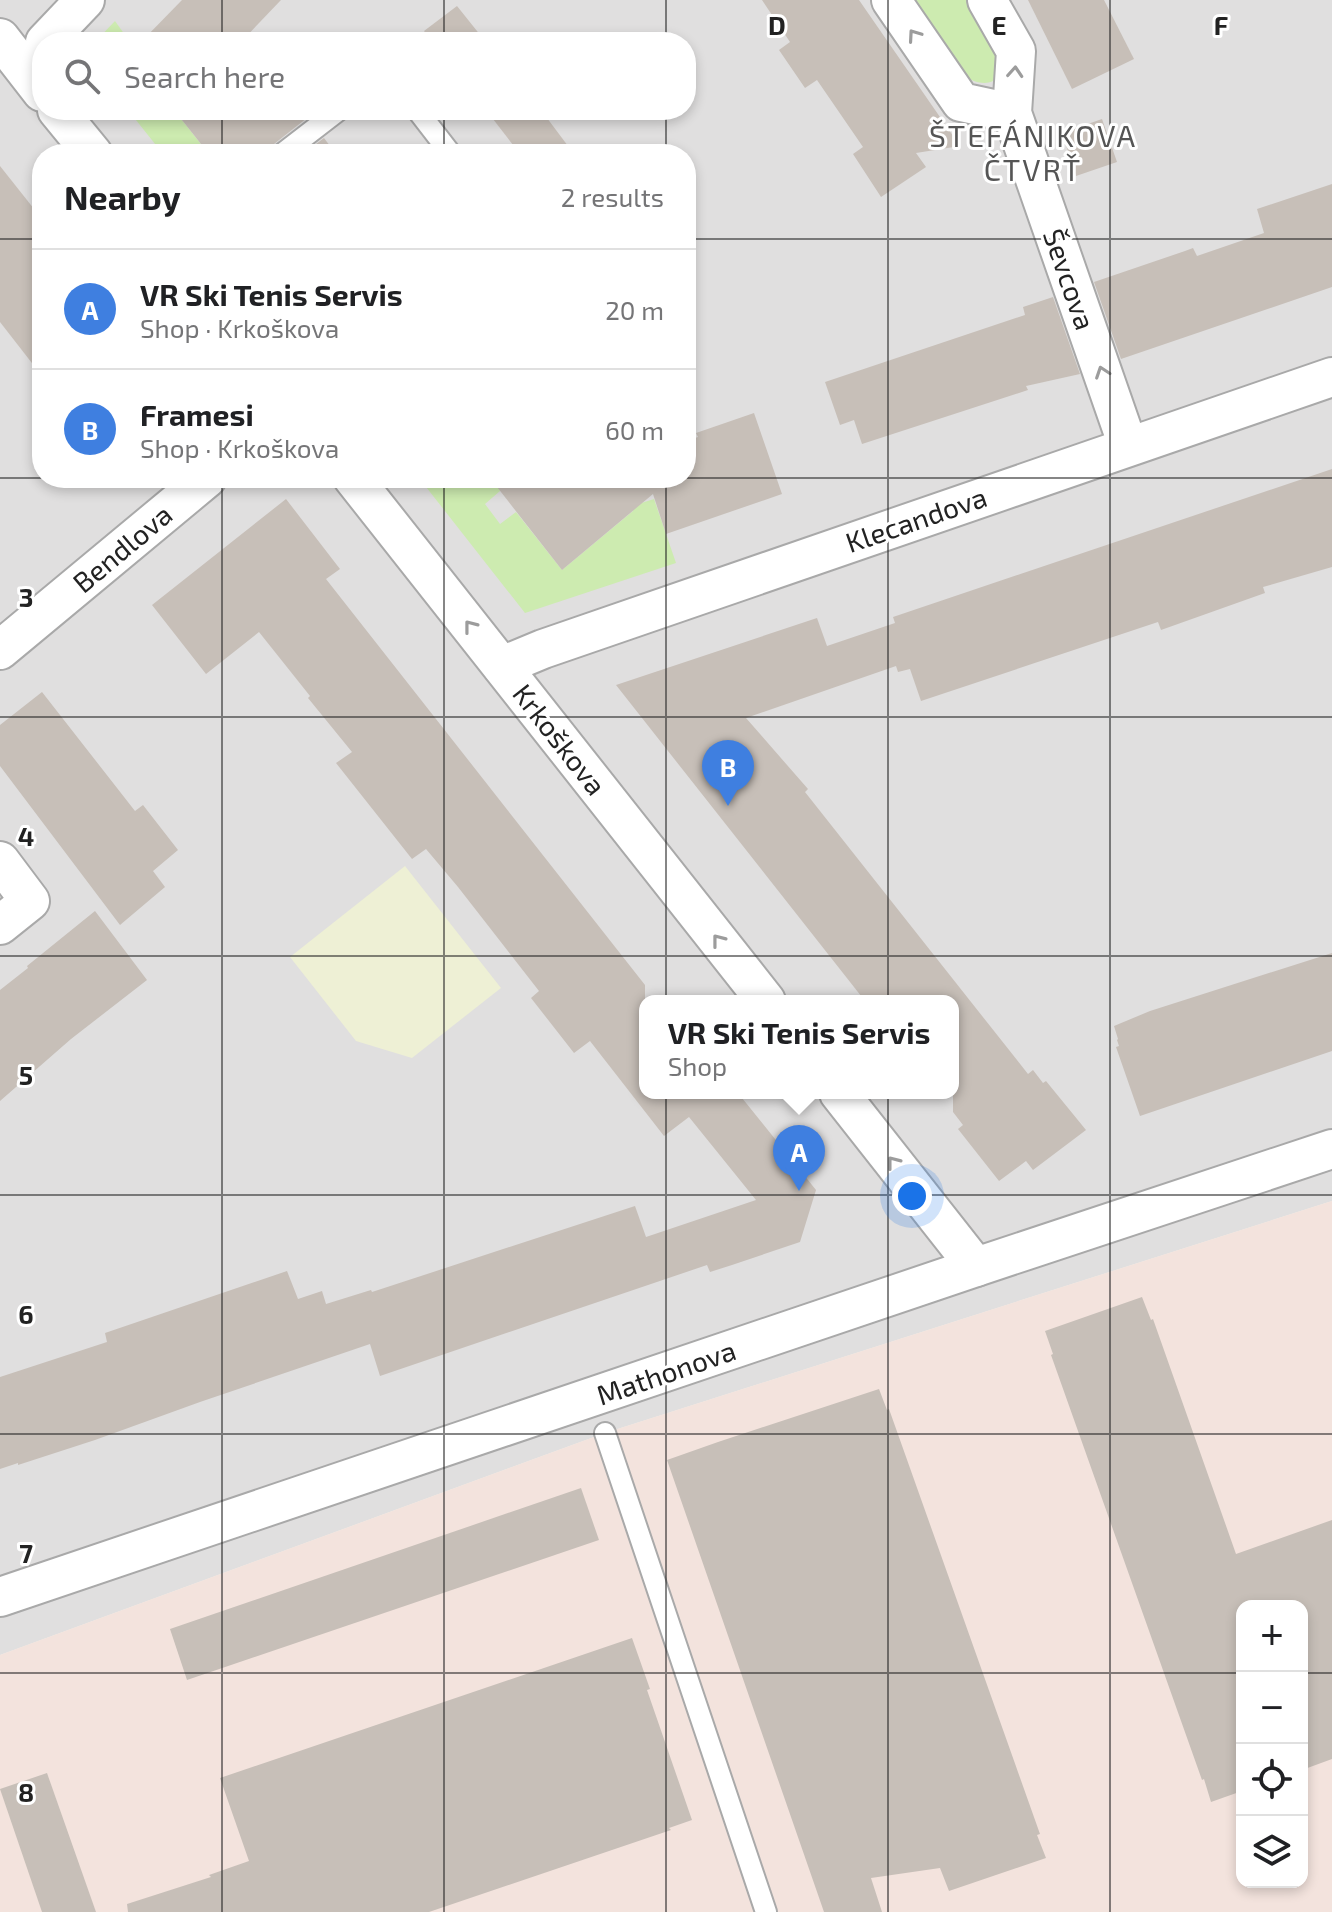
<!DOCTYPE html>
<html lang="en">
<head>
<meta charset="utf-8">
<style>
  :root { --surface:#fff; --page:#f2f2f2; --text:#202124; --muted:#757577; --line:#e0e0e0; --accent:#db2777 }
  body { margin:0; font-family:"Exo 2",sans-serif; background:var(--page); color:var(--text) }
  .controls { position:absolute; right:24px; bottom:24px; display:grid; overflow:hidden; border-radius:16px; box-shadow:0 4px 12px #0003 }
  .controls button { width:72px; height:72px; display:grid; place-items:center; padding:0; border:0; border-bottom:2px solid var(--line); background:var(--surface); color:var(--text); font:40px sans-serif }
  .you { position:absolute; left:912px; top:1196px; width:28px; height:28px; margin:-20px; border:6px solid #fff; border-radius:50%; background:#1a73e8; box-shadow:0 0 0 12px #1a73e833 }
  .badge { display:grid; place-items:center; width:52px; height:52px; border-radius:50%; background:var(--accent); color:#fff; font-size:26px; font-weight:700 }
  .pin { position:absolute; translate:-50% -66px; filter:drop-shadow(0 2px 4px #0008) }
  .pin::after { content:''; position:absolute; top:42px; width:28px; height:24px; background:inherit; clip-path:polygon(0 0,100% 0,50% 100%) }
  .popup { position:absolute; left:639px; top:995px; width:320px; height:104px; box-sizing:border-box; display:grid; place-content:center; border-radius:16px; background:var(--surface); filter:drop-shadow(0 2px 6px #0005); font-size:26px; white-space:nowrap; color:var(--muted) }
  .popup b { font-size:30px; color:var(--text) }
  .popup::after { content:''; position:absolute; left:50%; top:100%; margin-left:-16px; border:16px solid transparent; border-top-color:var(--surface) }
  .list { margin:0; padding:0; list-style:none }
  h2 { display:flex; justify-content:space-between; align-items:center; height:104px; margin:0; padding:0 32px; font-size:34px }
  h2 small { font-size:26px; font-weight:400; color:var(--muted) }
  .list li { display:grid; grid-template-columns:52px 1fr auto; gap:24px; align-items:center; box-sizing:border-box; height:120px; padding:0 32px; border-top:2px solid var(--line) }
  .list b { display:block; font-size:30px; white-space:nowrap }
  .list p { margin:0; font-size:26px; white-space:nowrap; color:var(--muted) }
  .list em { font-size:26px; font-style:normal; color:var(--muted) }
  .icon { flex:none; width:44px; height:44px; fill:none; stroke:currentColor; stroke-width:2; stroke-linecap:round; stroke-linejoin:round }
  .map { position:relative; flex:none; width:1332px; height:1912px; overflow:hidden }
  .search { position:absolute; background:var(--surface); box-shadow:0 4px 12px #0003; left:32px; top:32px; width:664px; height:88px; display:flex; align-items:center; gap:20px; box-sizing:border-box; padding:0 28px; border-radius:32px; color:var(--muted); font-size:30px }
  .panel { position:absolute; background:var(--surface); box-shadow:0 4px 12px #0003; left:32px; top:144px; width:664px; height:344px; border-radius:32px }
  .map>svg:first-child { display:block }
  .residential { fill:#e0dfdf; fill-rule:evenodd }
  .military { fill:#f3e3dd; fill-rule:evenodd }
  .farmland { fill:#eef0d5 }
  .grass { fill:#cdebb0 }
  .building { fill:#c7bfb8 }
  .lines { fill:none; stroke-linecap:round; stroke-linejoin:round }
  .lane-casing { stroke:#a9a9a9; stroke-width:24 }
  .street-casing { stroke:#a9a9a9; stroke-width:42 }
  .lane { stroke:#fff; stroke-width:20 }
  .street { stroke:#fff; stroke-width:38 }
  .oneway { stroke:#9c9c9c }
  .grid { fill:none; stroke:#222; stroke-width:2; stroke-opacity:0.55 }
  .labels { text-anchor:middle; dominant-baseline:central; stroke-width:6; stroke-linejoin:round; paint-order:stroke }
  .street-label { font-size:28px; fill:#222; stroke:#fff }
  .neighbourhood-label { font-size:30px; letter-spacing:2px; fill:#555; stroke:#fff }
  .grid-label { font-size:26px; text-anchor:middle; font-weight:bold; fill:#222; stroke:#fff; stroke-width:6; stroke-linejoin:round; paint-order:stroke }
</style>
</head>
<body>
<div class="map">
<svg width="1332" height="1912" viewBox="0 0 1332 1912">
  <rect width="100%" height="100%" fill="#f2efe9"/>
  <path class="residential" d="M0 0H1332V1201L605 1433 0 1655ZM42 42H686V110H42ZM42 154H686V478H42ZM645 1001H953V1093H645Z"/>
  <path class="military" d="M1332 1201V1912H0V1655L605 1433ZM1242 1606H1302V1882H1242Z"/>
  <polygon class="farmland" points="405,866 501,988 412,1058 356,1041 290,957"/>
  <g class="grass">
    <path d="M912 0H975L1004 55C1003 61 1002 71 999 76 991 87 975 83 966 77Z"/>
    <polygon points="115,21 130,42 95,42"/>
    <polygon points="128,110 174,110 208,153 261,110 304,110 248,154 163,154"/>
    <polygon points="419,478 501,478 507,485 485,504 500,524 516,512 562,570 633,511 632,506 654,499 676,563 525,613"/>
  </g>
  <g class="building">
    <polygon points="182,0 281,0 241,42 141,42"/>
    <polygon points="762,0 859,0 960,146 916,153 926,167 881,197 853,154 863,147 817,80 805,88 779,50 790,42"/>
    <polygon points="1028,0 1104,0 1134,59 1072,89"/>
    <polygon points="457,6 485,41 486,42 432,42 424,31"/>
    <polygon points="174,110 301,110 307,118 274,144 269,154 209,154"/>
    <polygon points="486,110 541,110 574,154 520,154"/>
    <polygon points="1102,119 1117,162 1076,176 1062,133"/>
    <polygon points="324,138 336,154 303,154"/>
    <polygon points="0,166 42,219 42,376 0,322"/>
    <polygon points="1332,184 1332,287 1121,359 1094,282 1185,251 1193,248 1197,256 1264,233 1257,209"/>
    <polygon points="1053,297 1080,374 1026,386 1028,390 862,444 854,420 840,425 825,382 1025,315 1023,307"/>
    <polygon points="754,413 782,494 666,534 653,494 562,570 490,478 686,478 686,441 698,437 696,433"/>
    <polygon points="1332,469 1332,567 1263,587 1265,593 1161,630 1158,622 921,701 910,669 898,672 896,666 746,718 808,789 805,792 1028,1074 1033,1070 1043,1083 1046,1081 1086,1130 1033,1170 1026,1161 999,1181 958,1129 963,1125 953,1112 953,1001 865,1001 616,685 817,618 827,646 895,623 893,617"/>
    <polygon points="286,499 340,569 326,579 645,985 645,1093 738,1093 816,1190 800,1242 732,1265 710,1272 707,1265 380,1376 370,1344 200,1402 95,1440 18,1465 18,1463 0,1469 0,1377 107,1342 105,1333 287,1271 298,1299 322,1291 326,1304 371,1290 372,1292 635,1206 646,1237 756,1200 689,1117 664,1136 590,1041 574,1053 531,998 539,991 458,887 426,849 412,859 336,763 352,752 308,698 310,696 259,632 206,674 152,605"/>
    <polygon points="42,692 135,811 143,805 178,850 153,871 165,887 120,925 0,766 0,725"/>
    <polygon points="95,911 147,980 71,1039 0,1101 0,990 28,968 27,966"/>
    <polygon points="1332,953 1332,1051 1140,1116 1116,1047 1119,1046 1117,1040 1118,1039 1114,1026 1150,1011"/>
    <polygon points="1142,1297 1151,1320 1153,1319 1236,1554 1332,1520 1332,1759 1302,1770 1302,1606 1242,1606 1242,1791 1211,1802 1204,1779 1202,1780 1051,1355 1053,1354 1045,1331"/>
    <polygon points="879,1389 887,1410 889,1409 1040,1834 1037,1835 1046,1858 949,1891 940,1868 871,1878 882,1912 824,1912 667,1460 718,1442"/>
    <polygon points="581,1488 599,1540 187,1680 170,1629"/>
    <polygon points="632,1638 650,1689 647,1690 692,1820 669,1828 671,1830 429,1912 128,1912 127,1904 211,1877 209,1875 249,1861 220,1778"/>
    <polygon points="47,1773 96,1912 42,1912 0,1789"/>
  </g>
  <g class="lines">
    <g class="lane-casing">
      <g id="lane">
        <polyline points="417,110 451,154"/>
        <polyline points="282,154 339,110"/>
        <polyline points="605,1433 766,1912"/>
      </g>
    </g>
    <g class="street-casing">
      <g id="street">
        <polyline points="891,0 961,102 1012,113"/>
        <polyline points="987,0 1016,51 1012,113 1128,446"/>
        <polyline points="0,38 42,92"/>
        <polyline points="45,42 85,0"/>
        <polyline points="57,110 93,154"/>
        <polyline points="353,478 766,1001"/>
        <polyline points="0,650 207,478"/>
        <polyline points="502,666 543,649 1332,377"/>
        <polyline points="0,861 30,901 0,925"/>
        <polyline points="839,1093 976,1267"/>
        <polyline points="0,1597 976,1267 1332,1149"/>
      </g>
    </g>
    <use href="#lane" class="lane"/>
    <use href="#street" class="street"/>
  </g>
  <defs><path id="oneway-chevron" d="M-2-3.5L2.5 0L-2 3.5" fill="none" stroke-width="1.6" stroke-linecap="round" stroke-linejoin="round" transform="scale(2)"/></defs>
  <g class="oneway">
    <use href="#oneway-chevron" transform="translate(914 35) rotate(-125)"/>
    <use href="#oneway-chevron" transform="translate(1015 72) rotate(-86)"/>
    <use href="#oneway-chevron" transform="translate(1102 372) rotate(-109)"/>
    <use href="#oneway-chevron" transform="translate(470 626) rotate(-128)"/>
    <use href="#oneway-chevron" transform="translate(718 940) rotate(-128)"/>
    <use href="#oneway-chevron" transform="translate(893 1162) rotate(-128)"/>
  </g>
  <path class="grid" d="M222 0V42M444 0V42M666 0V42M888 0V1912M1110 0V1912M222 110V154M444 110V154M666 110V154M0 239H42M686 239H1332M0 478H42M42 478H686M222 478V1912M444 478V1912M666 478V1912M686 478H1332M0 717H1332M0 956H1332M0 1195H1332M0 1434H1332M0 1673H1242M1302 1673H1332"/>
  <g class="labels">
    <g class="street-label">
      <text transform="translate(1070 279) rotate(71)">Ševcova</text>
      <text transform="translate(916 519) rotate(-19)">Klecandova</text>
      <text transform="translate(122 548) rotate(-40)">Bendlova</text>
      <text transform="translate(560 739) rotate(52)">Krkoškova</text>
      <text transform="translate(666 1372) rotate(-19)">Mathonova</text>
    </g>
    <g class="neighbourhood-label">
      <text x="1033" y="135">ŠTEFÁNIKOVA<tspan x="1033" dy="34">ČTVRŤ</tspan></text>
    </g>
  </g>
  <g class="grid-label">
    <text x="777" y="35">D</text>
    <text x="999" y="35">E</text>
    <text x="1221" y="35">F</text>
    <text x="26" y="607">3</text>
    <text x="26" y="846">4</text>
    <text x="26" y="1085">5</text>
    <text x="26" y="1324">6</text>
    <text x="26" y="1563">7</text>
    <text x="26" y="1802">8</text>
  </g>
</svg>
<div class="controls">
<button>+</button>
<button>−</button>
<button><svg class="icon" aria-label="locate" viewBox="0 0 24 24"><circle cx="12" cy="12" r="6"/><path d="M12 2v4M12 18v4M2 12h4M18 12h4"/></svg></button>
<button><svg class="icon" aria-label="layers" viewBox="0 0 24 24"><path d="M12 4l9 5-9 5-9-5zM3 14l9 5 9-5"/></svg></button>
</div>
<div class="you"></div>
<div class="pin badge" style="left:799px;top:1191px;background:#3f7fe0">A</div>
<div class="popup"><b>VR Ski Tenis Servis</b>Shop</div>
<div class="pin badge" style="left:728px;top:806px;background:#3f7fe0">B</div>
<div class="search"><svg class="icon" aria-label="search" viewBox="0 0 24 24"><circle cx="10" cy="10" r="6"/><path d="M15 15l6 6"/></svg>Search here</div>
<section class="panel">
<h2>Nearby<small>2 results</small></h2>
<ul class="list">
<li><span class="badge" style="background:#3f7fe0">A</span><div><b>VR Ski Tenis Servis</b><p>Shop · Krkoškova</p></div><em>20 m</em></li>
<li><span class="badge" style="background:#3f7fe0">B</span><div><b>Framesi</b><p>Shop · Krkoškova</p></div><em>60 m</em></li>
</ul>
</section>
</div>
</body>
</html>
